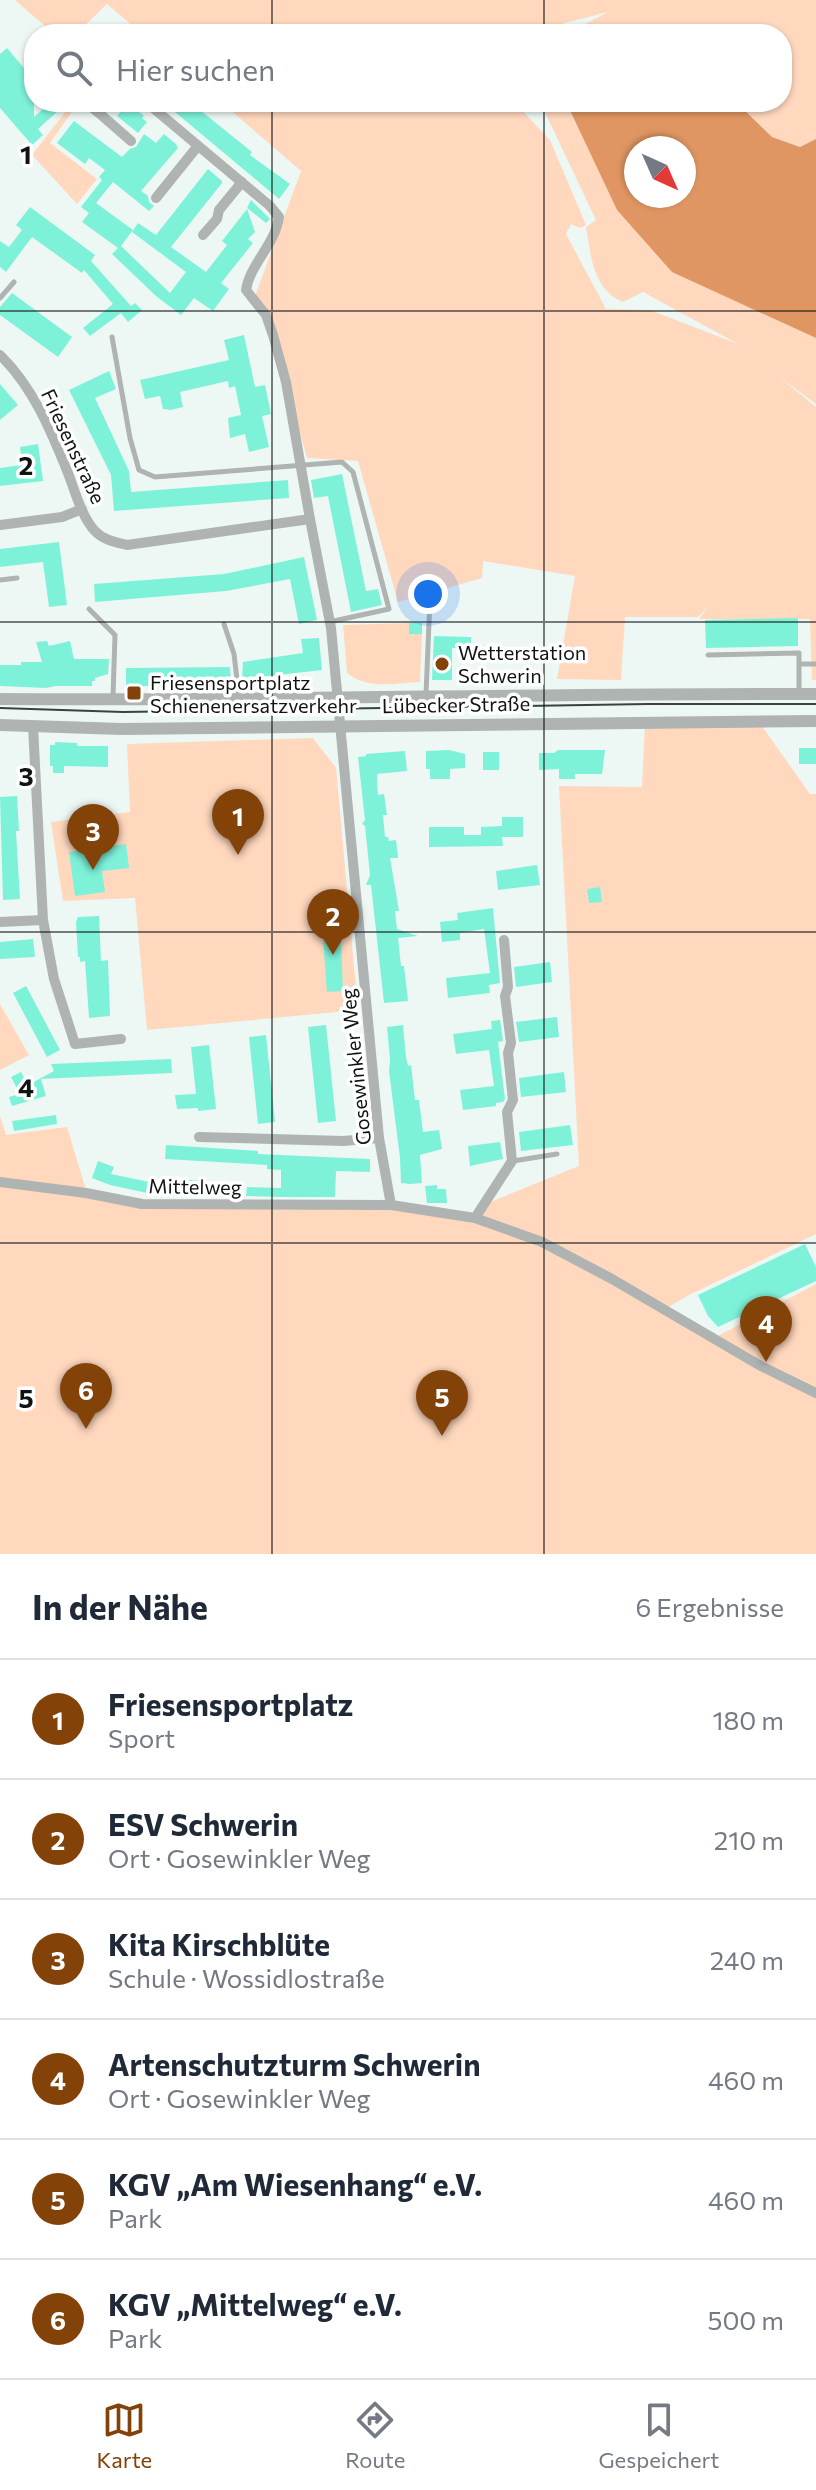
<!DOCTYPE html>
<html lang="de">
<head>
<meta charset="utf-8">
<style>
  :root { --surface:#fff; --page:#f2f2f3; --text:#1f2937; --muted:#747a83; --line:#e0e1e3; --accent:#824208 }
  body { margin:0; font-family:Commissioner,sans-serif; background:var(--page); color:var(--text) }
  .compass { position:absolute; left:624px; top:136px; width:72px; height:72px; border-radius:50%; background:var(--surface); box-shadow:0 2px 6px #0004; rotate:135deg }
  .you { position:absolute; left:428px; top:594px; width:28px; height:28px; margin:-20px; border:6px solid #fff; border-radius:50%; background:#1a73e8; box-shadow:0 0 0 12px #1a73e833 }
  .badge { display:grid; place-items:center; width:52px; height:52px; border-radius:50%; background:var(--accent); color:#fff; font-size:26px; font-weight:700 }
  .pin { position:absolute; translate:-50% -66px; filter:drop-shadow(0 2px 4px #0008) }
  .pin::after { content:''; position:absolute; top:42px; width:28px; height:24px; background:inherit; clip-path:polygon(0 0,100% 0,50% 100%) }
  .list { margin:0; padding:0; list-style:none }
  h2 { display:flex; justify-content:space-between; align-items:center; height:104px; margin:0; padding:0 32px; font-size:34px }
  h2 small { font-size:26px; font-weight:400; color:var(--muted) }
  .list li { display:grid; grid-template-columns:52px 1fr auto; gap:24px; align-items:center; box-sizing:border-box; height:120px; padding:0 32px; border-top:2px solid var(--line) }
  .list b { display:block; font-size:30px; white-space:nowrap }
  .list p { margin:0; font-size:26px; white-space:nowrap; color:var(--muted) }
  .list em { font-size:26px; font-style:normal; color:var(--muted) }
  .icon { flex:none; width:44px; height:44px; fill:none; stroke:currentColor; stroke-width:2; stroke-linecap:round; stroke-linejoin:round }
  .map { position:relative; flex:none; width:816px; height:1554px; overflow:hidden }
  .search { position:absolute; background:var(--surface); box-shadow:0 2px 6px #0004; left:24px; right:24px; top:24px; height:88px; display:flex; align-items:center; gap:20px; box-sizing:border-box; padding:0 28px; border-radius:32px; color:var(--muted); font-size:30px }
  .sheet { height:824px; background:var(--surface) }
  nav { display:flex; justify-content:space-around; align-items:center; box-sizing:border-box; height:112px; border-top:2px solid var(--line); background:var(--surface); font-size:22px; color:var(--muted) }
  nav a { display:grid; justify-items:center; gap:4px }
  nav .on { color:var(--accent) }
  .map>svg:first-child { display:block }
  .green { fill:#ffd8be }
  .water { fill:#e09662; fill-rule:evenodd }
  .building { fill:#7ef2d9 }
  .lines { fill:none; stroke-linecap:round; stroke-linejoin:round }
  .service { stroke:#afb3b2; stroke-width:5 }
  .minor { stroke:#afb3b2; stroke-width:10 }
  .tertiary { stroke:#afb3b2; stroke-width:12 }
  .tram { stroke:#3b413f; stroke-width:2 }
  .grid { fill:none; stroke:#0f1312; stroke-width:2; stroke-opacity:0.55 }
  .poi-dot { fill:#824208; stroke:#fff; stroke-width:3 }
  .labels { text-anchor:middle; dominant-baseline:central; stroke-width:7; stroke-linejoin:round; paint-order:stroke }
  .street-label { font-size:20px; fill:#0f1312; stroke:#fff }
  .poi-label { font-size:20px; fill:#0f1312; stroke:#fff; text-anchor:start }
  .grid-label { font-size:26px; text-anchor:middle; font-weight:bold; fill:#0f1312; stroke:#fff; stroke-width:7; stroke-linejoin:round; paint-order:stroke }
</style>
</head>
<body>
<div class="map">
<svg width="816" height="1554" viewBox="0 0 816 1554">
  <rect width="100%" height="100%" fill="#edf8f5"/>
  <g class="green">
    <polygon points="15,0 816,0 816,139 800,147 772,137 736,102 782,102 782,34 566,34 608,12 521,34 142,34 107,4 76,34 54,34"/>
    <polygon points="73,102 78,103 50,143 97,179 77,204 32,155"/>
    <path d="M221 102H514L550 140 586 225 580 228 571 224 566 234 606 309 650 310 738 344 643 292 623 302C593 290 591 256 586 227L596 220 540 102H566L617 210 672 271 816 338V404L777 375 816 407V680H812L810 619H699L709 606 698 617H625L621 680 557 679 575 576 483 561 482 578 398 602 358 461 307 458 273 335 254 299 301 171Z"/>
    <path d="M409 623V634H422L420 682C396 683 367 690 347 673L343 625Z"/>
    <polygon points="759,722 810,794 816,794 816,1234 691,1294 665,1309 714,1338 816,1284 816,1554 0,1554 0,1116 6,1135 67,1127 87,1193 142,1204 391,1205 475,1218 483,1205 579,1166 559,786 642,787 645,723"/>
    <polygon points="313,738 336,768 358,1010 147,1030 135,898 63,901 51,822 130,812 127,744"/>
    <polygon points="0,1004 29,1055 0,1070"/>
  </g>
  <path class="water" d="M566 102H736L772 137 800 147 816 139V338L672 272 617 210ZM636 148H684V196H636Z"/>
  <g class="building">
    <polygon points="7,48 29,74 34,70 34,117 51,102 68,102 38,129 43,135 32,145 0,108 0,54"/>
    <polygon points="163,102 190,102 252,152 250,155 290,184 279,199"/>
    <polygon points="128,103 144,116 142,118 147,122 138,133 117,116"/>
    <polygon points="74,121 122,157 130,149 136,147 144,134 156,143 164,134 176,144 178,148 141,191 148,196 149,202 154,206 149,211 113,182 96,203 133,230 121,246 170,293 186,272 132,232 138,223 156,235 208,169 222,181 222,183 171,247 206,272 227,245 222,241 247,209 255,232 248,239 253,243 221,283 229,289 213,311 194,298 181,315 156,296 112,254 118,248 82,222 89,213 81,207 102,180 99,177 105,170 89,158 85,164 57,143"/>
    <polygon points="251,200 270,219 266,223 247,208"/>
    <polygon points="30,207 95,255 91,261 131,306 135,303 142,310 128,322 121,313 90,336 83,328 113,304 84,270 82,273 32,237 6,272 0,267 0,241 9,247 22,230 16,225"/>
    <polygon points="12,293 72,337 58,357 0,315 0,307"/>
    <polygon points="244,335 255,387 265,385 271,414 262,416 269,447 249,452 245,434 230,438 228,418 241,415 235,386 229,388 228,381 180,392 183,407 171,410 163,409 160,396 145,399 140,380 229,360 224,340"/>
    <polygon points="109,371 116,389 95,398 129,471 131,492 288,480 289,498 114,511 111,475 69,390"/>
    <polygon points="0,384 18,405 0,420"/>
    <polygon points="38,444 43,481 0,486 0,468 22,465 20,447"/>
    <polygon points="342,474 366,591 378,589 382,605 351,612 328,496 314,498 311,480"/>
    <polygon points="59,542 67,605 49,607 43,562 0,567 0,549"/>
    <polygon points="304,557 317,620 299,624 290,579 226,591 95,602 94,584 224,574"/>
    <polygon points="798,618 798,646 706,648 705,620"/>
    <rect x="409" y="623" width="13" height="11"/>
    <polygon points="434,636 471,637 471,648 452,648 452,680 432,680"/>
    <polygon points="319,638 322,670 242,679 243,662 303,653 301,639"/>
    <polygon points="47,641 49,646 70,641 74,659 109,659 108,674 95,678 95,681 92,681 92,686 56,686 46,688 0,686 0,665 21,665 21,662 42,662 36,642"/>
    <polygon points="230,667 231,686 126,686 126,668"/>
    <polygon points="55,742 77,743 77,746 108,746 108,767 64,766 64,773 53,773 53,766 50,766 50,745 55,745"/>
    <rect x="799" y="748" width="17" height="16"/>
    <polygon points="449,750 465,754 465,768 450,769 450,779 430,779 430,769 426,769 426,751"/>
    <polygon points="558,750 605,750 602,774 575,774 575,779 559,779 559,769 539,770 539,753 554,753"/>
    <polygon points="405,751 407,771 377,774 377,783 378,795 384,794 387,815 383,815 385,837 388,837 389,841 396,840 398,858 390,858 399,911 395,911 397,929 418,936 398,938 401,966 404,966 408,1001 384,1003 371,885 366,885 370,875 365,826 362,824 365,820 358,757 366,756 366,754"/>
    <rect x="483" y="752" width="16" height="18"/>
    <polygon points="17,796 19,831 16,831 20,899 3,900 0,797"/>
    <polygon points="502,817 523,817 523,837 502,837 503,846 429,847 429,827 464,827 464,835 481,835 481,827 502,826"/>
    <polygon points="126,844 129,868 102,871 105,892 75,896 69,852"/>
    <polygon points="537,865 540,885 498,890 496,871"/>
    <polygon points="600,887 602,902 589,903 587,889"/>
    <polygon points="493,908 500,983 489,985 490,993 448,998 446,978 490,973 484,929 460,933 460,940 442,942 440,922 458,920 457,913"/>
    <polygon points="99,916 101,961 108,960 110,1016 89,1018 85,961 80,962 80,957 78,957 76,922 78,917"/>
    <polygon points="341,938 343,991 327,992 323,940"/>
    <polygon points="33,939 35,957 0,959 0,942"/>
    <polygon points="550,962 552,982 516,987 514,967"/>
    <polygon points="26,986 60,1050 47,1057 13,993"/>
    <polygon points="557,1017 559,1037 519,1042 516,1022"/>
    <polygon points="500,1020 503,1041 498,1042 505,1099 503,1102 496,1103 496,1106 463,1110 460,1090 494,1086 489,1050 456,1054 453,1034 492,1029 491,1021"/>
    <polygon points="326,1025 336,1121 318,1123 308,1027"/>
    <polygon points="403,1025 406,1057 408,1066 411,1065 415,1100 419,1100 423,1132 439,1130 442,1149 420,1155 422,1183 410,1184 401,1183 400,1158 389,1071 390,1059 387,1027"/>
    <polygon points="266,1035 275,1122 258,1124 249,1037"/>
    <polygon points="209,1045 216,1109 198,1111 198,1108 177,1109 175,1095 196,1094 191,1047"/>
    <polygon points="171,1059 172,1073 41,1079 46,1096 12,1106 9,1097 20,1094 11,1077 21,1072 28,1085 54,1071 51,1064"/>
    <polygon points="564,1072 566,1092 521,1097 519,1078"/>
    <polygon points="56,1115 57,1124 14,1131 12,1121"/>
    <polygon points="570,1125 573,1145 521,1151 519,1132"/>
    <polygon points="500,1142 503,1159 470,1166 468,1146"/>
    <polygon points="166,1145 258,1151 258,1154 370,1159 370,1172 336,1171 335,1197 281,1197 281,1194 281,1197 246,1196 247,1187 281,1188 281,1170 267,1169 267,1165 165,1159"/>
    <polygon points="98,1161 114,1167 111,1174 164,1185 161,1196 110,1185 92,1178"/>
    <polygon points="174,1180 206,1180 206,1192 174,1190"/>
    <polygon points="437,1185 437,1189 446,1189 447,1203 427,1203 425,1186"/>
    <polygon points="805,1244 816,1267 816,1281 718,1327 708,1316 698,1295"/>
  </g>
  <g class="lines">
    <g class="service">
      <polyline points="0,298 14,282"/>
      <polyline points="112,337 130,438 139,470 155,477 342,462 353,472 389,609 329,622"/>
      <polyline points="0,580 17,578"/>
      <polyline points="89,609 115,635 113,697"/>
      <polyline points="224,624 234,654 239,697"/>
      <polyline points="708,655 799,653 799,693"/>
      <polyline points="799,664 816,664"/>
      <polyline points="426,694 430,599"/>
      <polyline points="513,1161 557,1154"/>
    </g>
    <g class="minor">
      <polyline points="85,102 99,113 108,102"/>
      <path d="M146 102 270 206 279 217C275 245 250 264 246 290L266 315 273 335 286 382 310 519"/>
      <polyline points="99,113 131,141"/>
      <polyline points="156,198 197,147"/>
      <polyline points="203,235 217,219 219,210 242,182"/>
      <path d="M0 355C33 387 51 431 68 473 75 491 81 515 94 530 103 540 114 542 127 545L310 519 331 628 379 1138 391 1205"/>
      <polyline points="0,525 62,517 82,509"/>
      <polyline points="33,726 43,920 54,979 75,1044 121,1039"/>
      <polyline points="0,922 43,920"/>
      <polyline points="199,1137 343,1141 379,1138"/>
      <polyline points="0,1182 86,1193 142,1204 391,1205 475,1218 542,1242 612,1279 759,1365 816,1393"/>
      <polyline points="475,1218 512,1161 507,1112 513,1100 508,1053 511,1043 505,996 508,987 504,940"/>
    </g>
    <g class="tertiary">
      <path d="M0 699C272 701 544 693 816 694"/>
      <polyline points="0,725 122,729 816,721"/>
    </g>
    <polyline class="tram" points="0,708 123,712 648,704 816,704"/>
  </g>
  <path class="grid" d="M272 0V34M544 0V34M272 102V1554M544 102V1554M0 311H816M0 622H816M0 932H816M0 1243H816"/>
  <g class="poi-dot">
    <circle cx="442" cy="664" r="8"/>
    <rect x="126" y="685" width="16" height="16" rx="4"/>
  </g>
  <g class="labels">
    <g class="street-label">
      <text transform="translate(74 446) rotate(65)">Friesenstraße</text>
      <text transform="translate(456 704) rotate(-1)">Lübecker Straße</text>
      <text transform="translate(355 1067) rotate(-96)">Gosewinkler Weg</text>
      <text transform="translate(195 1186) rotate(1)">Mittelweg</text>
    </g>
    <g class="poi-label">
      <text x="458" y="652">Wetterstation<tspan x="458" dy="23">Schwerin</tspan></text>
      <text x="150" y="682">Friesensportplatz<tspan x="150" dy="23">Schienenersatzverkehr</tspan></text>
    </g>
  </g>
  <g class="grid-label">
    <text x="26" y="164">1</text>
    <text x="26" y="475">2</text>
    <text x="26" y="786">3</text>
    <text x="26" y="1097">4</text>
    <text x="26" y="1408">5</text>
  </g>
</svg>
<svg class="compass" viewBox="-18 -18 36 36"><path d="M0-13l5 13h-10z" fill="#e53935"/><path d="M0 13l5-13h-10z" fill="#747a83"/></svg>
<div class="you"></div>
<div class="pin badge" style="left:238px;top:855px">1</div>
<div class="pin badge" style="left:333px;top:955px">2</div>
<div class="pin badge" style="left:93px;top:870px">3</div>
<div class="pin badge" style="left:766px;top:1362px">4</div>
<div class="pin badge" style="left:442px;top:1436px">5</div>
<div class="pin badge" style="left:86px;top:1429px">6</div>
<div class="search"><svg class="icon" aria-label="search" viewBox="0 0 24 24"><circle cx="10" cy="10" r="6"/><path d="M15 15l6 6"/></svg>Hier suchen</div>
</div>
<section class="sheet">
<h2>In der Nähe<small>6 Ergebnisse</small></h2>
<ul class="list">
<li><span class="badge">1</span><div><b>Friesensportplatz</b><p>Sport</p></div><em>180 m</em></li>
<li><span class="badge">2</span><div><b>ESV Schwerin</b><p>Ort · Gosewinkler Weg</p></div><em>210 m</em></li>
<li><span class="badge">3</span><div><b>Kita Kirschblüte</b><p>Schule · Wossidlostraße</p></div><em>240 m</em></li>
<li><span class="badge">4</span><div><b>Artenschutzturm Schwerin</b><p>Ort · Gosewinkler Weg</p></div><em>460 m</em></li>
<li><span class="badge">5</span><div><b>KGV „Am Wiesenhang“ e.V.</b><p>Park</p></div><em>460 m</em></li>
<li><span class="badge">6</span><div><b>KGV „Mittelweg“ e.V.</b><p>Park</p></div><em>500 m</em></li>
</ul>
</section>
<nav>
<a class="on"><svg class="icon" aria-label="map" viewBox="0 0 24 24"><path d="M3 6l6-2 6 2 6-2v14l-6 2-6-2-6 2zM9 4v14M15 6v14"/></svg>Karte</a>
<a><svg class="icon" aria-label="directions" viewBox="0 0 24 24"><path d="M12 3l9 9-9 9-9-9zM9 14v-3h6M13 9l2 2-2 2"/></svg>Route</a>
<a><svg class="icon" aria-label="saved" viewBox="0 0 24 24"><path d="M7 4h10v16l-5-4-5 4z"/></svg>Gespeichert</a>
</nav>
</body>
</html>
